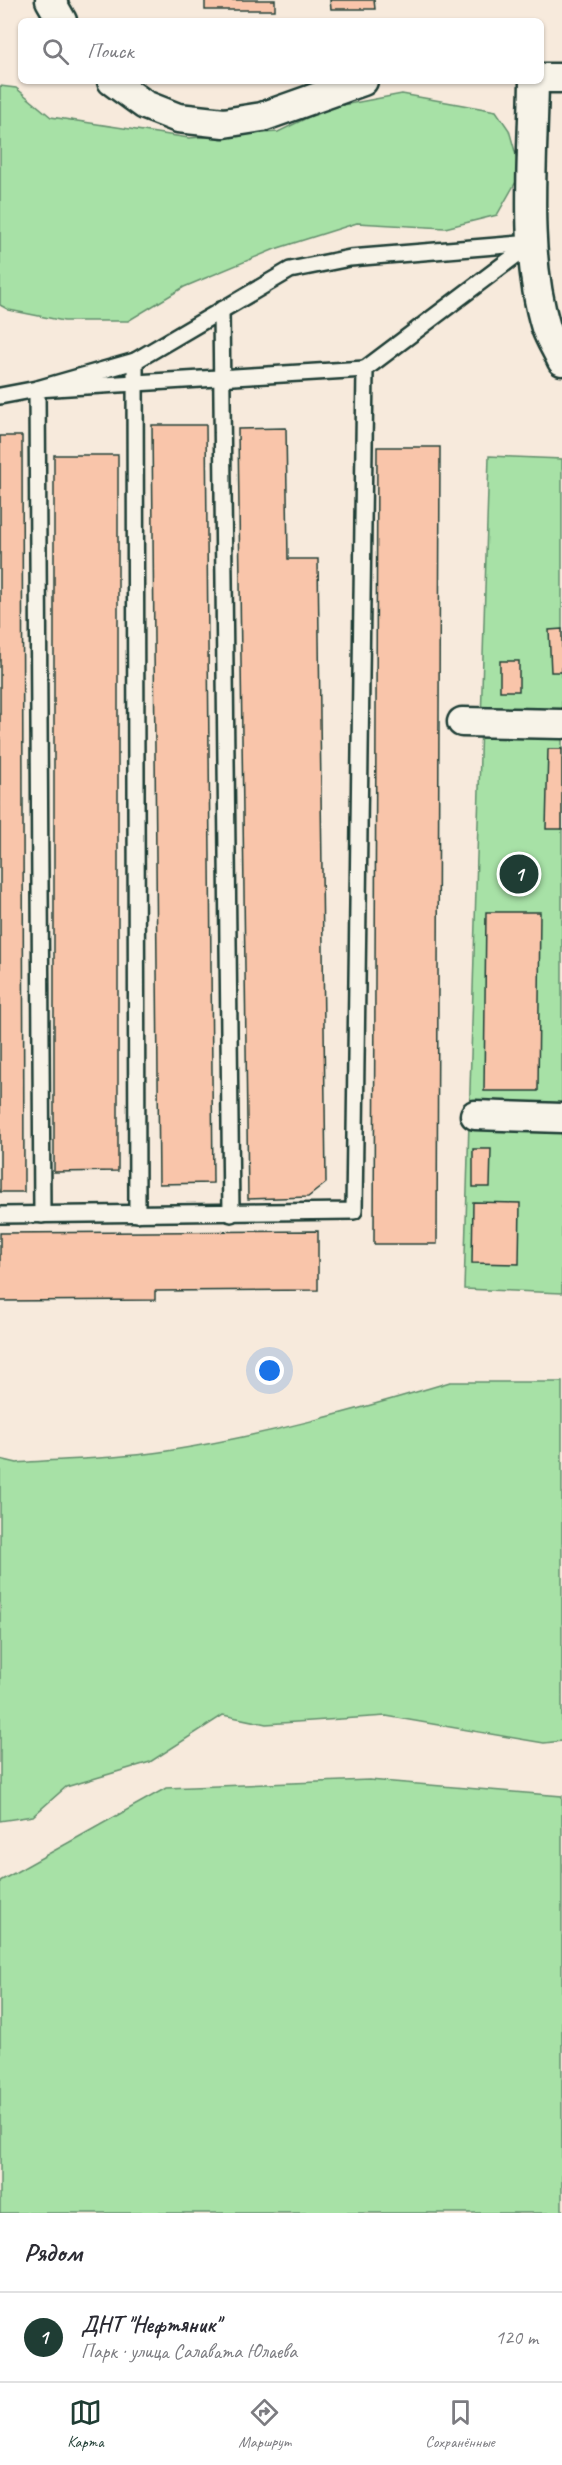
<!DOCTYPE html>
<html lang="ru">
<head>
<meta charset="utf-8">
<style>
  :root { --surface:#fff; --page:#f2f2f3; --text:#2b2b33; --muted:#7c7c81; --line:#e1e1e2; --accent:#1f3d34 }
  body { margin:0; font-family:Caveat,sans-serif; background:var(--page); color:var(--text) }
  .you { position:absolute; left:270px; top:1371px; width:21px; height:21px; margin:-15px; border:4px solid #fff; border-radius:50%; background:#1a73e8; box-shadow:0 0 0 9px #1a73e833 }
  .badge { display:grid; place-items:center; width:39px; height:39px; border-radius:50%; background:var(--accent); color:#fff; font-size:20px; font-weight:700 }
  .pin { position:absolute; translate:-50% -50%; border:3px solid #fff; box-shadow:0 2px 6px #0006 }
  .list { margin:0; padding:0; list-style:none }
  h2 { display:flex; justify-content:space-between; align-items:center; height:78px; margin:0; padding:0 24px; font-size:26px }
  h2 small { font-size:20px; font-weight:400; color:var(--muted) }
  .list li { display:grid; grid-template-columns:39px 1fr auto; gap:18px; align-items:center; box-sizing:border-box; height:90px; padding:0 24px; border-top:2px solid var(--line) }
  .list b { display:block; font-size:22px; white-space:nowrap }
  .list p { margin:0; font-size:20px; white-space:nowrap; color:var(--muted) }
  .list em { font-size:20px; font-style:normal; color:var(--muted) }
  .icon { flex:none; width:33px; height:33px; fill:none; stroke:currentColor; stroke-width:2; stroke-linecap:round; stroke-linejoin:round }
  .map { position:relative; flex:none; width:562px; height:2213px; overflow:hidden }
  .search { position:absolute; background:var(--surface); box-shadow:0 2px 4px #0004; left:18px; right:18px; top:18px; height:66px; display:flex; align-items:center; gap:15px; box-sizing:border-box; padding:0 21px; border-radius:9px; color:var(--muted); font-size:22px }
  .sheet { height:168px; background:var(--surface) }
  nav { display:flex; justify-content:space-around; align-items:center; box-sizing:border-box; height:84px; border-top:2px solid var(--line); background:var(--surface); font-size:16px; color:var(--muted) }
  nav a { display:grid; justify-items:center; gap:3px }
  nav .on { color:var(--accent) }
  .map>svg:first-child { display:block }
  .green { fill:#a7e1a6; stroke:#638f6d; stroke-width:1.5 }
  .building { fill:#f9c5aa; stroke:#1f3d34; stroke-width:1.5 }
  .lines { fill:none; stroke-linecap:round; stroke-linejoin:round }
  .service-casing { stroke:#1f3d34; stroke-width:20 }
  .minor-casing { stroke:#1f3d34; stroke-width:33 }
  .service { stroke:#f7f3e8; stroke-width:15 }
  .minor { stroke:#f7f3e8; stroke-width:28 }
</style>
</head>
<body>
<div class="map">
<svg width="562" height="2213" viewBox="0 0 562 2213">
  <rect width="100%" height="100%" fill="#f7eadc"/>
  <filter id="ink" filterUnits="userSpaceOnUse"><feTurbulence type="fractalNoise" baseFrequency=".0167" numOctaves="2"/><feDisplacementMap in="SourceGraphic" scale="12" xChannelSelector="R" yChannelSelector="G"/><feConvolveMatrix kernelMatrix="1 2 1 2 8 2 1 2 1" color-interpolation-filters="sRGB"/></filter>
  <g filter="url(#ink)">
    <g class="green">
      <polygon points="0,86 16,88 51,117 189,138 278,132 327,108 402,94 496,111 509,130 521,173 497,215 445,228 357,223 275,249 184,287 128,321 64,321 9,310 0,305"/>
      <polygon points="489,456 562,459 562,1293 464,1289"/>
      <path d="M450 1382H562V1741L544 1743 386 1716 266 1724 223 1715 150 1762 66 1787 33 1816 0 1821V1459L17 1463C66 1459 118 1459 167 1451 263 1436 357 1410 450 1382Z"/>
      <polygon points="369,1780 562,1796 562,2213 0,2213 0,1881 166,1788"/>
    </g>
    <g class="building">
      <rect x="205" y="0" width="70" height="10"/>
      <polygon points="330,0 374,0 375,9 331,9"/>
      <polygon points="152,425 206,425 213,1183 159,1184"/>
      <polygon points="286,428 288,559 318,559 326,1183 308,1197 248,1199 238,429"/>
      <polygon points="0,436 22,436 24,1192 0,1192"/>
      <polygon points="377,447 440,447 437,1244 374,1244"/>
      <polygon points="54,455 118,455 118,1171 54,1172"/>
      <polygon points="562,629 562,672 551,672 549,630"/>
      <rect x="500" y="661" width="19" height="30"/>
      <polygon points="548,749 562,749 562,829 546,829"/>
      <polygon points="486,912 540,912 538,1091 484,1091"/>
      <polygon points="473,1149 491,1149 490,1187 473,1187"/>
      <polygon points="473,1202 520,1203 519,1264 472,1263"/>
      <polygon points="318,1231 318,1290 155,1291 155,1300 0,1301 0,1233"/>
    </g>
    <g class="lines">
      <g class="service-casing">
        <g id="service">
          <polyline points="221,310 231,1214"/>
          <polyline points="135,361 137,1214"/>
          <polyline points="0,396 37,389 135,361 290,270 350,258 532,243"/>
          <polyline points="0,1215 354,1211 365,369 532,243"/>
          <polyline points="42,1215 37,389 365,369"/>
        </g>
      </g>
      <g class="minor-casing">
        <g id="minor">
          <polyline points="50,0 62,21"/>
          <polyline points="541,78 562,78"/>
          <polyline points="112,81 145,105 178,118 224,123 262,117 363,81"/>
          <path d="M534 81C533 159 523 252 546 328 550 339 557 350 562 361"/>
          <polyline points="462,722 562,724"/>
          <polyline points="475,1115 562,1118"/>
        </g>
      </g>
      <use href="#service" class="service"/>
      <use href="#minor" class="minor"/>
    </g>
  </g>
</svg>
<div class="you"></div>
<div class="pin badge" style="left:519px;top:874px">1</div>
<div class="search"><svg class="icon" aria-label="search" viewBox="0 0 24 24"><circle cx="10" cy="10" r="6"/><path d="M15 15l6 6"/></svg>Поиск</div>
</div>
<section class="sheet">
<h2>Рядом<small></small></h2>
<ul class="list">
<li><span class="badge">1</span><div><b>ДНТ &quot;Нефтяник&quot;</b><p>Парк · улица Салавата Юлаева</p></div><em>120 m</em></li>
</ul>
</section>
<nav>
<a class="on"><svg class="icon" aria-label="map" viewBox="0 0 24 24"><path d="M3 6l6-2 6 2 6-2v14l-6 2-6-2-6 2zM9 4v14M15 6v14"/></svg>Карта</a>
<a><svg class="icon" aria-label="directions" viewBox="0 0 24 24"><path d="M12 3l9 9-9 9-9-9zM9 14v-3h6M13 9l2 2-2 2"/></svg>Маршрут</a>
<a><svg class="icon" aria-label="saved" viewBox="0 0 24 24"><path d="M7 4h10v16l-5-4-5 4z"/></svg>Сохранённые</a>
</nav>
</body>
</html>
